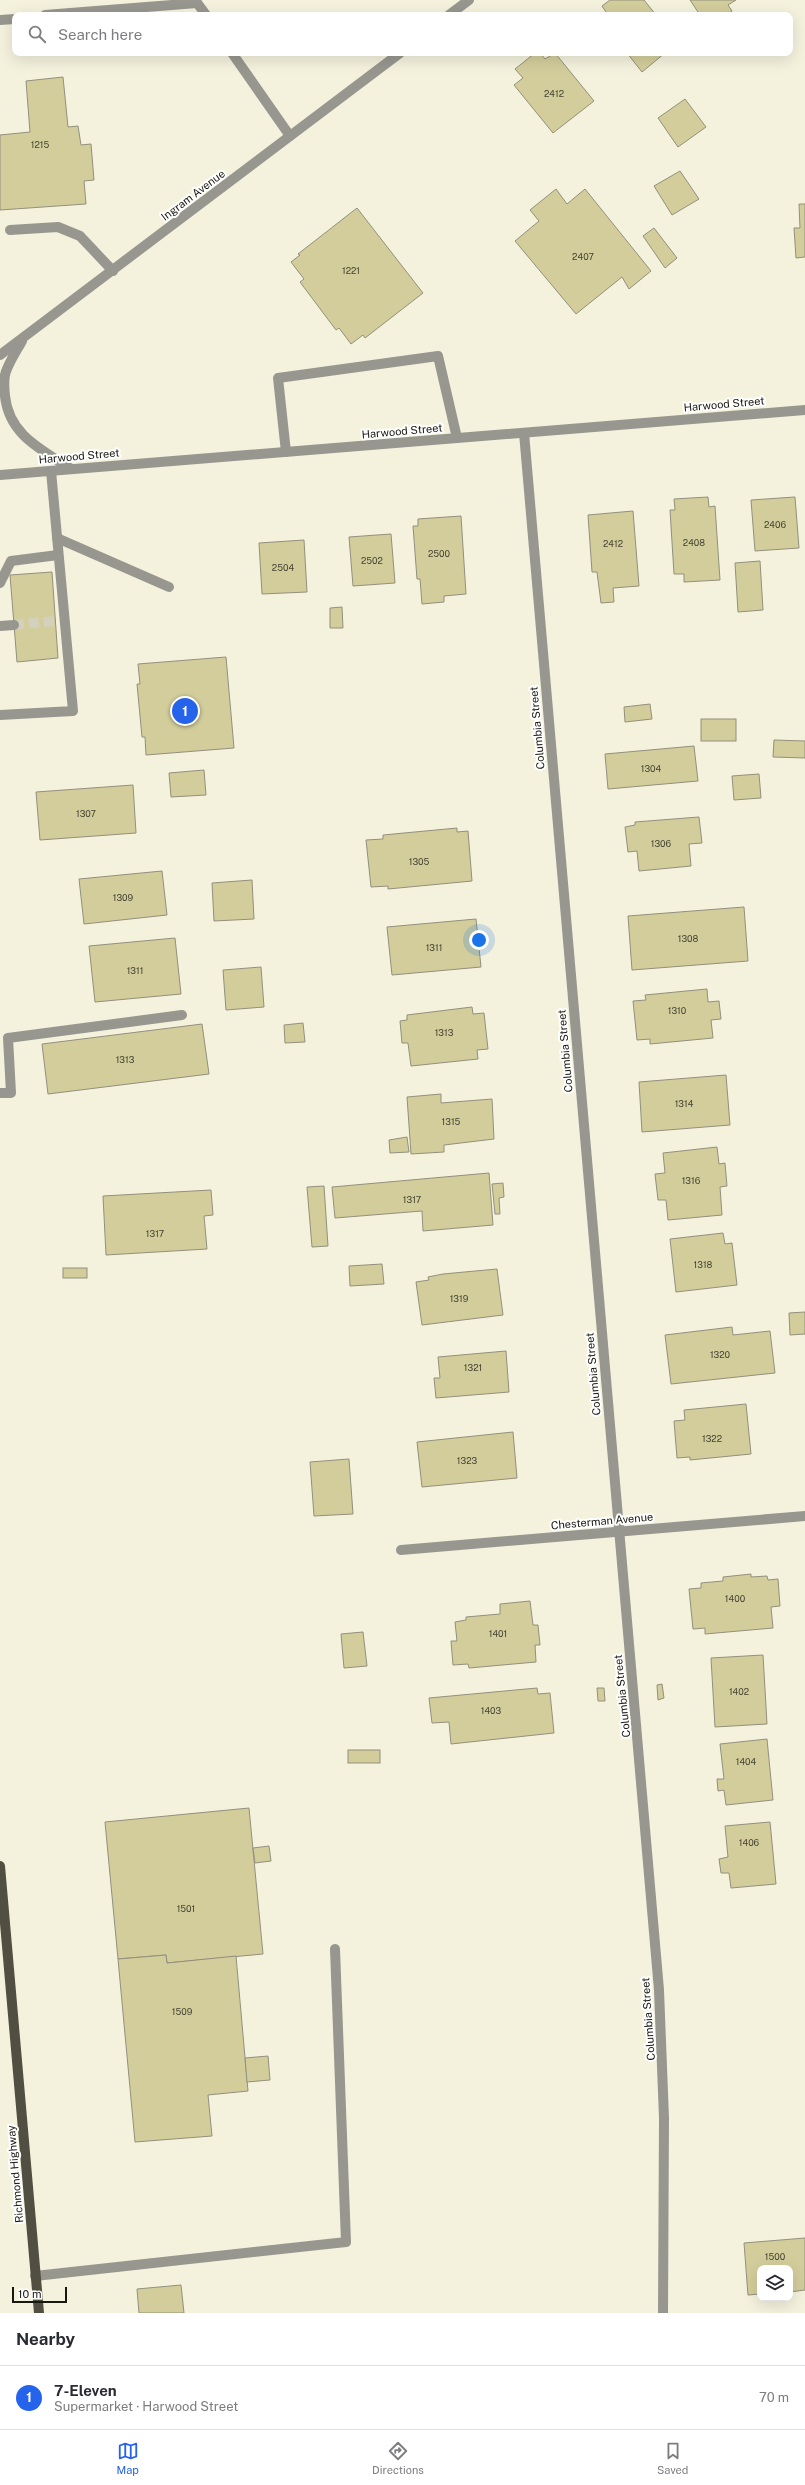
<!DOCTYPE html>
<html lang="en">
<head>
<meta charset="utf-8">
<style>
  :root { --surface:#fff; --page:#f2f2f3; --text:#2b2b33; --muted:#7c7c81; --line:#e1e1e2; --accent:#2563eb }
  body { margin:0; font-family:"Public Sans",sans-serif; background:var(--page); color:var(--text) }
  .controls { position:absolute; right:12px; bottom:12px; display:grid; overflow:hidden; border-radius:8px; box-shadow:0 4px 16px #0002 }
  .controls button { width:36px; height:36px; display:grid; place-items:center; padding:0; border:0; border-bottom:1px solid var(--line); background:var(--surface); color:var(--text); font:20px sans-serif }
  .scale { position:absolute; left:12px; bottom:10px; width:55px; box-sizing:border-box; padding-left:4px; border:2px solid #181710; border-top:0; font-size:11px; line-height:14px; white-space:nowrap; color:#181710; -webkit-text-stroke:3px #fff; paint-order:stroke }
  .you { position:absolute; left:479px; top:940px; width:14px; height:14px; margin:-10px; border:3px solid #fff; border-radius:50%; background:#1a73e8; box-shadow:0 0 0 6px #1a73e833 }
  .badge { display:grid; place-items:center; width:26px; height:26px; border-radius:50%; background:var(--accent); color:#fff; font-size:13px; font-weight:700 }
  .pin { position:absolute; translate:-50% -50%; border:2px solid #fff; box-shadow:0 1px 4px #0006 }
  .list { margin:0; padding:0; list-style:none }
  h2 { display:flex; justify-content:space-between; align-items:center; height:52px; margin:0; padding:0 16px; font-size:17px }
  h2 small { font-size:13px; font-weight:400; color:var(--muted) }
  .list li { display:grid; grid-template-columns:26px 1fr auto; gap:12px; align-items:center; box-sizing:border-box; height:64px; padding:0 16px; border-top:1px solid var(--line) }
  .list b { display:block; font-size:15px; white-space:nowrap }
  .list p { margin:0; font-size:13px; white-space:nowrap; color:var(--muted) }
  .list em { font-size:13px; font-style:normal; color:var(--muted) }
  .icon { flex:none; width:22px; height:22px; fill:none; stroke:currentColor; stroke-width:2; stroke-linecap:round; stroke-linejoin:round }
  .map { position:relative; flex:none; width:805px; height:2313px; overflow:hidden }
  .search { position:absolute; background:var(--surface); box-shadow:0 4px 16px #0002; left:12px; right:12px; top:12px; height:44px; display:flex; align-items:center; gap:10px; box-sizing:border-box; padding:0 14px; border-radius:8px; color:var(--muted); font-size:15px }
  .sheet { height:116px; background:var(--surface) }
  nav { display:flex; justify-content:space-around; align-items:center; box-sizing:border-box; height:56px; border-top:1px solid var(--line); background:var(--surface); font-size:11px; color:var(--muted) }
  nav a { display:grid; justify-items:center; gap:2px }
  nav .on { color:var(--accent) }
  .map>svg:first-child { display:block }
  .building { fill:#d3cd9c; stroke:#92907d }
  .lines { fill:none; stroke-linecap:round; stroke-linejoin:round }
  .minor-tunnel { stroke:#d3d1be; stroke-width:10; stroke-dasharray:10 5; stroke-linecap:butt }
  .minor { stroke:#98978f; stroke-width:10 }
  .major { stroke:#514f41; stroke-width:10 }
  .labels { text-anchor:middle; dominant-baseline:central; stroke-width:4; stroke-linejoin:round; paint-order:stroke }
  .number-label { font-size:9px; fill:#474433 }
  .street-label { font-size:11px; fill:#181710; stroke:#fff }
</style>
</head>
<body>
<div class="map">
<svg width="805" height="2313" viewBox="0 0 805 2313">
  <rect width="100%" height="100%" fill="#f4f2dd"/>
  <g class="building">
    <polygon points="610,0 644,0 656,15 608,15 602,6"/>
    <polygon points="690,0 736,0 728,5 732,11 726,15 700,15"/>
    <polygon points="535,53 540,53 545,59 555,53 594,101 553,133 514,85 523,78 515,69"/>
    <polygon points="627,53 665,53 642,72"/>
    <polygon points="63,77 68,127 78,126 81,145 91,144 94,180 84,181 86,204 0,210 0,135 30,132 26,81"/>
    <polygon points="685,99 706,127 678,147 658,118"/>
    <polygon points="680,171 699,199 672,215 654,186"/>
    <polygon points="556,189 567,204 585,189 651,271 629,289 622,277 576,314 515,241 539,221 530,210"/>
    <polygon points="799,204 805,204 805,257 796,258 794,228 800,228"/>
    <polygon points="357,208 423,293 365,338 363,335 351,344 339,328 336,330 300,282 304,279 291,262 300,255 298,254"/>
    <polygon points="654,228 677,258 665,268 643,236"/>
    <polygon points="708,497 709,507 715,506 720,580 684,582 684,574 674,574 670,510 675,510 674,499"/>
    <polygon points="795,497 799,548 755,551 751,500"/>
    <polygon points="633,511 639,586 613,588 614,602 601,603 597,572 592,572 588,515"/>
    <polygon points="461,516 466,594 444,596 444,602 422,604 420,579 417,579 413,526 418,526 418,519"/>
    <polygon points="391,534 395,583 353,586 349,537"/>
    <polygon points="304,540 307,592 262,594 259,543"/>
    <polygon points="760,561 763,610 738,612 735,563"/>
    <polygon points="52,572 58,658 17,662 10,575"/>
    <polygon points="342,607 343,628 330,628 330,608"/>
    <polygon points="226,657 234,748 146,755 145,737 142,737 137,684 140,684 138,664"/>
    <polygon points="650,704 652,719 625,722 624,707"/>
    <rect x="701" y="719" width="35" height="22"/>
    <polygon points="774,740 805,741 805,758 773,757"/>
    <polygon points="694,746 698,781 608,789 605,754"/>
    <polygon points="204,770 206,795 171,797 169,773"/>
    <polygon points="759,774 761,798 734,800 732,776"/>
    <polygon points="133,785 136,833 40,840 36,792"/>
    <polygon points="699,817 702,843 689,844 691,866 639,871 637,851 628,852 625,827 635,825 635,822"/>
    <polygon points="457,828 457,832 468,831 472,881 388,889 388,886 371,887 366,840 383,839 383,835"/>
    <polygon points="162,871 167,915 84,924 79,879"/>
    <polygon points="252,880 254,919 214,921 212,883"/>
    <polygon points="744,907 748,961 632,970 628,916"/>
    <polygon points="476,919 481,967 392,975 387,927"/>
    <polygon points="175,938 181,994 95,1002 89,946"/>
    <polygon points="261,967 264,1007 226,1010 223,970"/>
    <polygon points="707,989 708,1002 719,1001 721,1019 711,1020 713,1038 650,1044 650,1039 637,1040 633,1001 646,1000 645,995"/>
    <polygon points="472,1007 473,1014 484,1013 488,1049 477,1050 478,1059 411,1066 408,1043 402,1043 400,1021 407,1020 407,1015"/>
    <polygon points="303,1023 305,1042 285,1043 284,1025"/>
    <polygon points="202,1024 209,1074 48,1094 42,1044"/>
    <polygon points="726,1075 730,1125 642,1132 639,1082"/>
    <polygon points="441,1094 441,1103 492,1099 494,1139 444,1145 444,1152 411,1154 407,1097"/>
    <polygon points="407,1137 409,1152 390,1153 389,1140"/>
    <polygon points="717,1147 719,1164 725,1163 727,1186 720,1187 722,1215 668,1220 666,1200 658,1200 655,1174 665,1173 663,1153"/>
    <polygon points="489,1173 493,1225 423,1231 422,1211 335,1218 332,1187"/>
    <polygon points="503,1183 504,1197 499,1198 500,1214 495,1214 492,1184"/>
    <polygon points="324,1186 328,1246 312,1247 307,1187"/>
    <polygon points="211,1190 213,1215 204,1216 207,1249 106,1255 103,1196"/>
    <polygon points="723,1233 725,1244 732,1243 737,1285 676,1292 670,1239"/>
    <polygon points="382,1264 384,1284 350,1286 349,1266"/>
    <rect x="63" y="1268" width="24" height="10"/>
    <polygon points="497,1269 503,1315 422,1325 416,1282 429,1280 428,1277 443,1274"/>
    <polygon points="805,1312 805,1334 790,1335 789,1313"/>
    <polygon points="732,1327 733,1335 770,1331 775,1373 671,1384 665,1335"/>
    <polygon points="506,1351 509,1392 436,1398 434,1378 440,1378 438,1357"/>
    <polygon points="746,1404 751,1454 690,1460 690,1457 677,1458 674,1421 685,1420 684,1410"/>
    <polygon points="513,1432 517,1478 422,1487 417,1442"/>
    <polygon points="349,1459 353,1514 314,1516 310,1462"/>
    <polygon points="751,1574 751,1577 767,1576 768,1580 778,1579 780,1606 771,1607 773,1628 705,1634 705,1628 693,1629 689,1589 701,1588 701,1583 723,1581 723,1577"/>
    <polygon points="530,1601 533,1625 538,1625 540,1645 535,1645 536,1662 469,1668 468,1664 453,1665 451,1641 457,1641 455,1622 466,1620 466,1617 500,1614 500,1604"/>
    <polygon points="363,1632 367,1666 344,1668 341,1634"/>
    <polygon points="763,1655 767,1724 715,1727 711,1658"/>
    <polygon points="662,1684 664,1698 658,1700 657,1685"/>
    <polygon points="537,1688 538,1694 550,1693 554,1733 451,1744 449,1722 432,1723 429,1698"/>
    <polygon points="597,1688 604,1688 605,1701 598,1701"/>
    <polygon points="767,1739 773,1800 726,1805 724,1790 718,1791 717,1779 724,1779 720,1744"/>
    <rect x="348" y="1750" width="32" height="13"/>
    <polygon points="249,1808 263,1954 167,1963 166,1955 118,1959 105,1822"/>
    <polygon points="770,1822 776,1884 731,1888 729,1873 721,1873 719,1859 728,1857 725,1826"/>
    <polygon points="269,1846 271,1861 255,1863 253,1848"/>
    <polygon points="166,1955 167,1963 236,1956 248,2091 208,2095 212,2136 135,2142 118,1959"/>
    <polygon points="268,2056 270,2080 247,2082 245,2058"/>
    <polygon points="805,2238 805,2290 790,2292 790,2268 760,2268 760,2294 748,2295 744,2243"/>
    <polygon points="181,2285 184,2313 139,2313 137,2289"/>
  </g>
  <g class="lines">
    <polyline class="minor-tunnel" points="14,625 55,621"/>
    <g class="minor">
      <polyline points="195,0 206,15"/>
      <polyline points="45,15 197,3"/>
      <polyline points="449,15 469,0"/>
      <polyline points="0,20 15,19"/>
      <polyline points="232,53 290,136"/>
      <polyline points="10,230 58,227 80,236 113,271"/>
      <path d="M22 341C17 350 11 359 7 369 3 377 4 387 5 396 9 435 41 449 71 469"/>
      <polyline points="0,355 400,53"/>
      <polyline points="524,433 659,1990 664,2118 663,2313"/>
      <polyline points="286,452 278,378 438,356 457,438"/>
      <polyline points="0,475 805,410"/>
      <polyline points="57,538 169,587"/>
      <polyline points="0,583 11,561 58,555"/>
      <polyline points="0,626 14,625"/>
      <polyline points="0,715 73,711 51,471"/>
      <polyline points="0,1093 11,1093 8,1038 182,1015"/>
      <polyline points="401,1550 805,1516"/>
      <polyline points="35,2276 346,2242 335,1949"/>
    </g>
    <polyline class="major" points="0,1866 39,2313"/>
  </g>
  <g class="labels">
    <g class="number-label">
      <text x="554" y="93">2412</text>
      <text x="40" y="144">1215</text>
      <text x="583" y="256">2407</text>
      <text x="351" y="270">1221</text>
      <text x="775" y="524">2406</text>
      <text x="694" y="542">2408</text>
      <text x="613" y="543">2412</text>
      <text x="439" y="553">2500</text>
      <text x="372" y="560">2502</text>
      <text x="283" y="567">2504</text>
      <text x="651" y="768">1304</text>
      <text x="86" y="813">1307</text>
      <text x="661" y="843">1306</text>
      <text x="419" y="861">1305</text>
      <text x="123" y="897">1309</text>
      <text x="688" y="938">1308</text>
      <text x="434" y="947">1311</text>
      <text x="135" y="970">1311</text>
      <text x="677" y="1010">1310</text>
      <text x="444" y="1032">1313</text>
      <text x="125" y="1059">1313</text>
      <text x="684" y="1103">1314</text>
      <text x="451" y="1121">1315</text>
      <text x="691" y="1180">1316</text>
      <text x="412" y="1199">1317</text>
      <text x="155" y="1233">1317</text>
      <text x="703" y="1264">1318</text>
      <text x="459" y="1298">1319</text>
      <text x="720" y="1354">1320</text>
      <text x="473" y="1367">1321</text>
      <text x="712" y="1438">1322</text>
      <text x="467" y="1460">1323</text>
      <text x="735" y="1598">1400</text>
      <text x="498" y="1633">1401</text>
      <text x="739" y="1691">1402</text>
      <text x="491" y="1710">1403</text>
      <text x="746" y="1761">1404</text>
      <text x="749" y="1842">1406</text>
      <text x="186" y="1908">1501</text>
      <text x="182" y="2011">1509</text>
      <text x="775" y="2256">1500</text>
    </g>
    <g class="street-label">
      <text transform="translate(193 195) rotate(-37)">Ingram Avenue</text>
      <text transform="translate(724 404) rotate(-5)">Harwood Street</text>
      <text transform="translate(402 431) rotate(-5)">Harwood Street</text>
      <text transform="translate(79 456) rotate(-5)">Harwood Street</text>
      <text transform="translate(537 728) rotate(-95)">Columbia Street</text>
      <text transform="translate(565 1051) rotate(-95)">Columbia Street</text>
      <text transform="translate(593 1374) rotate(-95)">Columbia Street</text>
      <text transform="translate(602 1521) rotate(-5)">Chesterman Avenue</text>
      <text transform="translate(622 1696) rotate(-96)">Columbia Street</text>
      <text transform="translate(648 2019) rotate(-94)">Columbia Street</text>
      <text transform="translate(15 2174) rotate(-95)">Richmond Highway</text>
    </g>
  </g>
</svg>
<div class="controls">
<button><svg class="icon" aria-label="layers" viewBox="0 0 24 24"><path d="M12 4l9 5-9 5-9-5zM3 14l9 5 9-5"/></svg></button>
</div>
<div class="scale">10 m</div>
<div class="you"></div>
<div class="pin badge" style="left:185px;top:711px">1</div>
<div class="search"><svg class="icon" aria-label="search" viewBox="0 0 24 24"><circle cx="10" cy="10" r="6"/><path d="M15 15l6 6"/></svg>Search here</div>
</div>
<section class="sheet">
<h2>Nearby<small></small></h2>
<ul class="list">
<li><span class="badge">1</span><div><b>7-Eleven</b><p>Supermarket · Harwood Street</p></div><em>70 m</em></li>
</ul>
</section>
<nav>
<a class="on"><svg class="icon" aria-label="map" viewBox="0 0 24 24"><path d="M3 6l6-2 6 2 6-2v14l-6 2-6-2-6 2zM9 4v14M15 6v14"/></svg>Map</a>
<a><svg class="icon" aria-label="directions" viewBox="0 0 24 24"><path d="M12 3l9 9-9 9-9-9zM9 14v-3h6M13 9l2 2-2 2"/></svg>Directions</a>
<a><svg class="icon" aria-label="saved" viewBox="0 0 24 24"><path d="M7 4h10v16l-5-4-5 4z"/></svg>Saved</a>
</nav>
</body>
</html>
